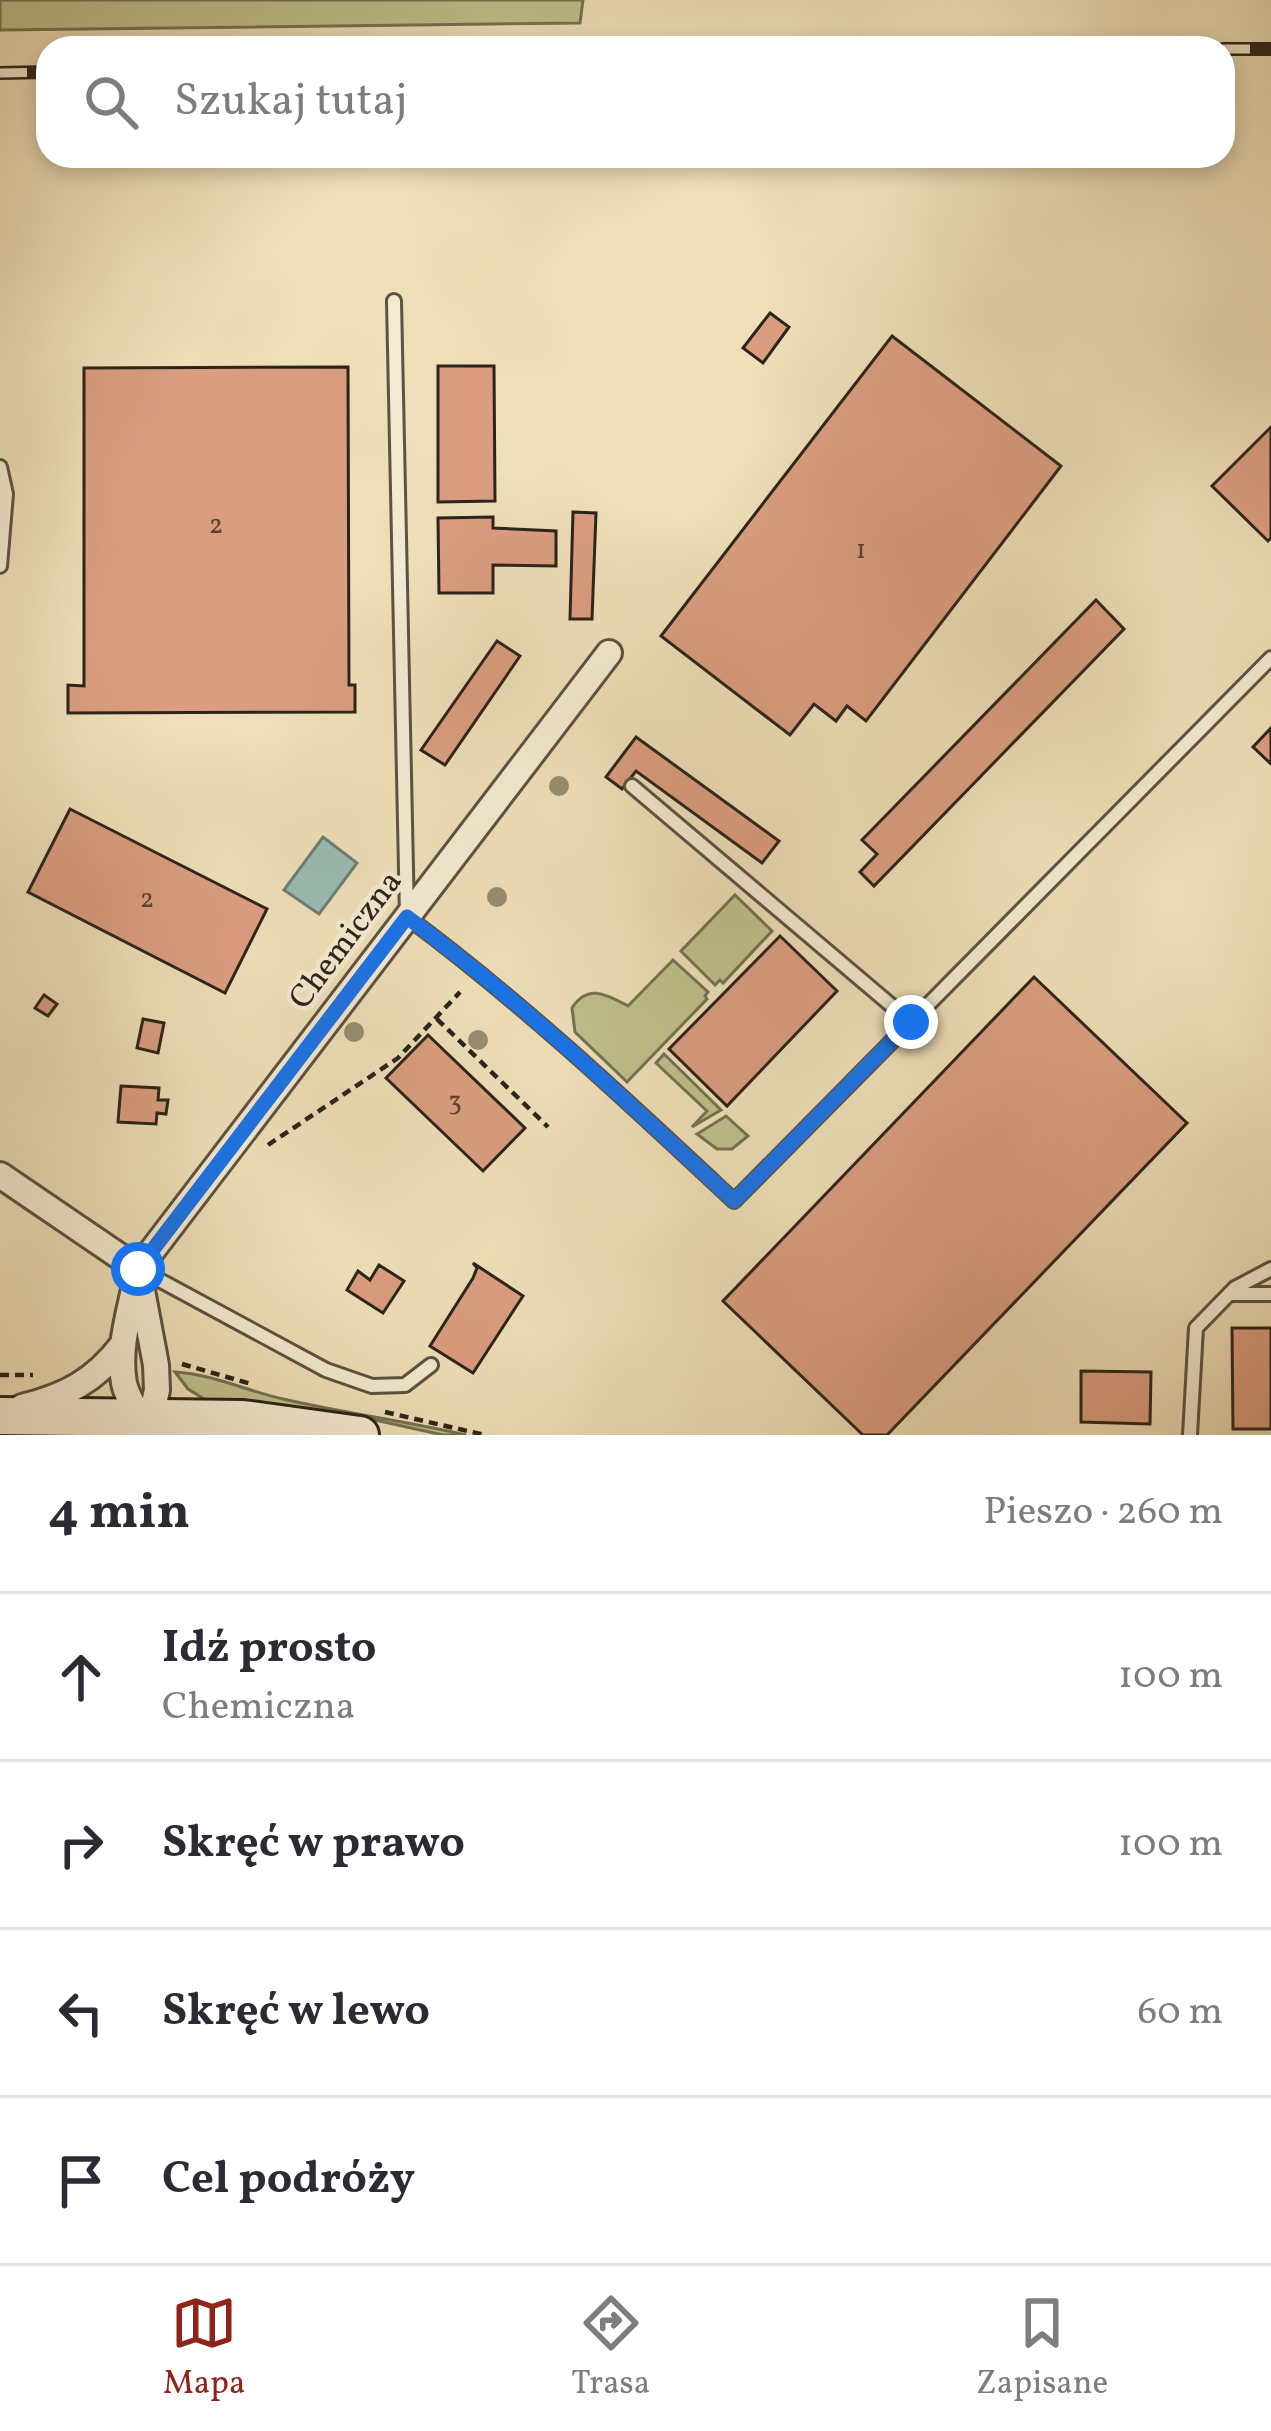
<!DOCTYPE html>
<html lang="pl">
<head>
<meta charset="utf-8">
<style>
  :root { --surface:#fff; --page:#f7f7f7; --text:#2b2b33; --muted:#7c7c81; --line:#e1e1e2; --accent:#8f2418 }
  body { margin:0; font-family:Vollkorn,serif; background:var(--page); color:var(--text) }
  .stop { position:absolute; width:36px; height:36px; margin:-27px; border:9px solid #1a73e8; border-radius:50%; background:#fff }
  .stop.end { background:#1a73e8; border-color:#fff; box-shadow:0 3px 12px #0008 }
  .list { margin:0; padding:0; list-style:none }
  h2 { display:flex; justify-content:space-between; align-items:center; height:156px; margin:0; padding:0 48px; font-size:51px }
  h2 small { font-size:39px; font-weight:400; color:var(--muted) }
  .list li { display:grid; grid-template-columns:78px 1fr auto; gap:36px; align-items:center; box-sizing:border-box; height:168px; padding:0 48px; border-top:3px solid var(--line) }
  .list b { display:block; font-size:45px; white-space:nowrap }
  .list p { margin:0; font-size:39px; white-space:nowrap; color:var(--muted) }
  .list em { font-size:39px; font-style:normal; color:var(--muted) }
  .icon { flex:none; width:66px; height:66px; fill:none; stroke:currentColor; stroke-width:2; stroke-linecap:round; stroke-linejoin:round }
  .map { position:relative; flex:none; width:1271px; height:1435px; overflow:hidden }
  .search { position:absolute; background:var(--surface); box-shadow:0 6px 18px #0003; left:36px; right:36px; top:36px; height:132px; display:flex; align-items:center; gap:30px; box-sizing:border-box; padding:0 42px; border-radius:36px; color:var(--muted); font-size:45px }
  .sheet { height:828px; background:var(--surface) }
  nav { display:flex; justify-content:space-around; align-items:center; box-sizing:border-box; height:168px; border-top:3px solid var(--line); background:var(--surface); font-size:33px; color:var(--muted) }
  nav a { display:grid; justify-items:center; gap:6px }
  nav .on { color:var(--accent) }
  .map>svg:first-child { display:block }
  .green { fill:#bec08b; stroke:#747252; stroke-width:3 }
  .water { fill:#9abcb3; stroke:#6e7f76; stroke-width:3 }
  .building { fill:#db9d80; stroke:#2b241a; stroke-width:3 }
  .lines { fill:none; stroke-linecap:round; stroke-linejoin:round }
  .service-casing { stroke:#5c5342; stroke-width:18 }
  .minor-casing { stroke:#5c5342; stroke-width:30 }
  .secondary-casing { stroke:#2b241a; stroke-width:42 }
  .path { stroke:#2b241a; stroke-width:4.5; stroke-dasharray:9 6; stroke-linecap:butt }
  .service { stroke:#f4ead1; stroke-width:12 }
  .minor { stroke:#f4ead1; stroke-width:24 }
  .secondary { stroke:#f4ead1; stroke-width:36 }
  .rail-casing { stroke:#2b241a; stroke-width:14 }
  .rail { stroke:#f4ead1; stroke-width:9; stroke-dasharray:27; stroke-linecap:butt }
  .tree { fill:#978e70 }
  .route { stroke:#1a73e8; stroke-width:15 }
  .labels { text-anchor:middle; dominant-baseline:central; stroke-width:9; stroke-linejoin:round; paint-order:stroke }
  .number-label { font-size:27px; fill:#574234 }
  .street-label { font-size:33px; fill:#2b241a; stroke:#f4ead1 }
</style>
</head>
<body>
<div class="map">
<svg width="1271" height="1435" viewBox="0 0 1271 1435">
  <rect width="100%" height="100%" fill="#eedfb8"/>
  <filter id="stains"><feTurbulence type="fractalNoise" baseFrequency=".00167" numOctaves="4"/><feColorMatrix values="0 0 0 0 .2 0 0 0 0 .09 0 0 0 0 .02 0 0 0 .5 -.17"/></filter>
  <radialGradient id="worn" r=".72"><stop offset=".6" stop-color="#630" stop-opacity="0"/><stop offset="1" stop-color="#630" stop-opacity=".3"/></radialGradient>
  <g class="green">
    <polygon points="0,0 583,0 580,23 0,30"/>
    <polygon points="735,895 772,931 723,983 720,980 715,985 681,951"/>
    <path d="M673 960 708 992 705 996 707 999 627 1082 575 1032 572 1008C588 983 607 995 628 1006Z"/>
    <polygon points="664,1054 721,1110 692,1127 707,1111 656,1063"/>
    <polygon points="726,1116 748,1136 732,1149 717,1149 697,1134"/>
    <path d="M175 1372C212 1374 247 1391 283 1399 344 1413 405 1421 466 1435H443L352 1415 206 1400 188 1389Z"/>
  </g>
  <polygon class="water" points="323,837 357,863 319,914 284,890"/>
  <g class="building">
    <polygon points="770,313 789,327 763,363 743,348"/>
    <polygon points="892,336 1061,466 866,721 847,706 836,721 814,704 790,735 661,636"/>
    <polygon points="438,366 494,366 495,501 438,502"/>
    <polygon points="348,367 349,685 355,685 355,712 68,713 68,685 84,686 84,368"/>
    <polygon points="1271,427 1271,538 1268,541 1212,486"/>
    <polygon points="573,512 596,513 592,619 570,619"/>
    <polygon points="493,517 493,528 556,531 556,566 493,565 493,593 439,593 438,518"/>
    <polygon points="1096,600 1124,629 874,886 860,872 877,854 862,840"/>
    <polygon points="497,641 520,656 445,765 421,750"/>
    <polygon points="1271,728 1271,764 1253,747"/>
    <polygon points="636,737 779,841 762,863 636,771 622,789 606,777"/>
    <polygon points="70,809 267,909 225,993 28,892"/>
    <polygon points="780,936 837,991 727,1106 669,1049"/>
    <polygon points="1034,977 1187,1123 887,1435 863,1435 723,1301"/>
    <polygon points="44,995 57,1004 48,1016 35,1008"/>
    <polygon points="143,1019 164,1023 158,1053 137,1048"/>
    <polygon points="428,1035 525,1128 483,1171 386,1078"/>
    <polygon points="121,1086 159,1088 158,1100 168,1100 166,1114 157,1113 156,1124 118,1122"/>
    <polygon points="473,1263 523,1296 473,1373 430,1346 473,1278 477,1268"/>
    <polygon points="379,1265 404,1281 383,1313 347,1290 358,1271 370,1280"/>
    <polygon points="1232,1328 1271,1328 1271,1429 1233,1429"/>
    <polygon points="1081,1371 1151,1372 1150,1424 1081,1422"/>
  </g>
  <g class="lines">
    <g class="service-casing">
      <g id="service">
        <path d="M394 301 407 917C523 1003 628 1102 734 1201L1271 658"/>
        <polyline points="0,467 6,494 0,566"/>
        <polyline points="632,786 911,1022"/>
        <polyline points="139,1269 326,1370 372,1386 405,1385 431,1365"/>
        <polyline points="1230,1294 1271,1294"/>
        <polyline points="1190,1435 1196,1328 1235,1288 1271,1269"/>
      </g>
    </g>
    <g class="minor-casing">
      <g id="minor">
        <polyline points="0,1175 138,1269 156,1365 157,1390 149,1427"/>
        <path d="M22 1407C66 1396 95 1381 123 1344"/>
        <path d="M142 1427C139 1411 127 1399 124 1383 117 1345 132 1306 138 1269L609 653"/>
      </g>
    </g>
    <g class="secondary-casing">
      <polyline id="secondary" points="0,1416 243,1419 360,1435"/>
    </g>
    <g class="path">
      <polyline points="437,1019 548,1127"/>
      <polyline points="268,1145 398,1058 460,992"/>
      <polyline points="182,1364 251,1384"/>
      <polyline points="0,1375 33,1375"/>
      <polyline points="385,1412 485,1435"/>
    </g>
    <use href="#service" class="service"/>
    <use href="#minor" class="minor"/>
    <use href="#secondary" class="secondary"/>
    <g class="rail-casing">
      <g id="rail">
        <polyline points="1223,49 1271,49"/>
        <polyline points="0,73 48,72"/>
      </g>
    </g>
    <use href="#rail" class="rail"/>
  </g>
  <g class="tree">
    <circle cx="559" cy="786" r="10"/>
    <circle cx="497" cy="897" r="10"/>
    <circle cx="354" cy="1032" r="10"/>
    <circle cx="478" cy="1040" r="10"/>
  </g>
  <g class="lines">
    <path class="route" d="M138 1269 407 917C523 1003 628 1102 734 1201L911 1022"/>
  </g>
  <g class="labels">
    <g class="number-label">
      <text x="216" y="526">2</text>
      <text x="861" y="551">1</text>
      <text x="147" y="900">2</text>
      <text x="455" y="1103">3</text>
    </g>
    <g class="street-label">
      <text transform="translate(347 941) rotate(-53)">Chemiczna</text>
    </g>
  </g>
  <rect width="100%" height="100%" filter="url(#stains)"/>
  <rect width="100%" height="100%" fill="url(#worn)"/>
</svg>
<div class="stop" style="left:138px;top:1269px"></div>
<div class="stop end" style="left:911px;top:1022px"></div>
<div class="search"><svg class="icon" aria-label="search" viewBox="0 0 24 24"><circle cx="10" cy="10" r="6"/><path d="M15 15l6 6"/></svg>Szukaj tutaj</div>
</div>
<section class="sheet">
<h2>4 min<small>Pieszo · 260 m</small></h2>
<ul class="list">
<li><svg class="icon" aria-label="ahead" viewBox="0 0 24 24"><path d="M12 20V5M6 11l6-6 6 6"/></svg><div><b>Idź prosto</b><p>Chemiczna</p></div><em>100 m</em></li>
<li><svg class="icon" aria-label="right" viewBox="0 0 24 24"><path d="M7 20v-9h11M14 6l5 5-5 5"/></svg><div><b>Skręć w prawo</b></div><em>100 m</em></li>
<li><svg class="icon" aria-label="left" viewBox="0 0 24 24"><path d="M17 20v-9H6M10 6l-5 5 5 5"/></svg><div><b>Skręć w lewo</b></div><em>60 m</em></li>
<li><svg class="icon" aria-label="arrive" viewBox="0 0 24 24"><path d="M6 21V4h12l-3 4 3 4H6"/></svg><div><b>Cel podróży</b></div></li>
</ul>
</section>
<nav>
<a class="on"><svg class="icon" aria-label="map" viewBox="0 0 24 24"><path d="M3 6l6-2 6 2 6-2v14l-6 2-6-2-6 2zM9 4v14M15 6v14"/></svg>Mapa</a>
<a><svg class="icon" aria-label="directions" viewBox="0 0 24 24"><path d="M12 3l9 9-9 9-9-9zM9 14v-3h6M13 9l2 2-2 2"/></svg>Trasa</a>
<a><svg class="icon" aria-label="saved" viewBox="0 0 24 24"><path d="M7 4h10v16l-5-4-5 4z"/></svg>Zapisane</a>
</nav>
</body>
</html>
